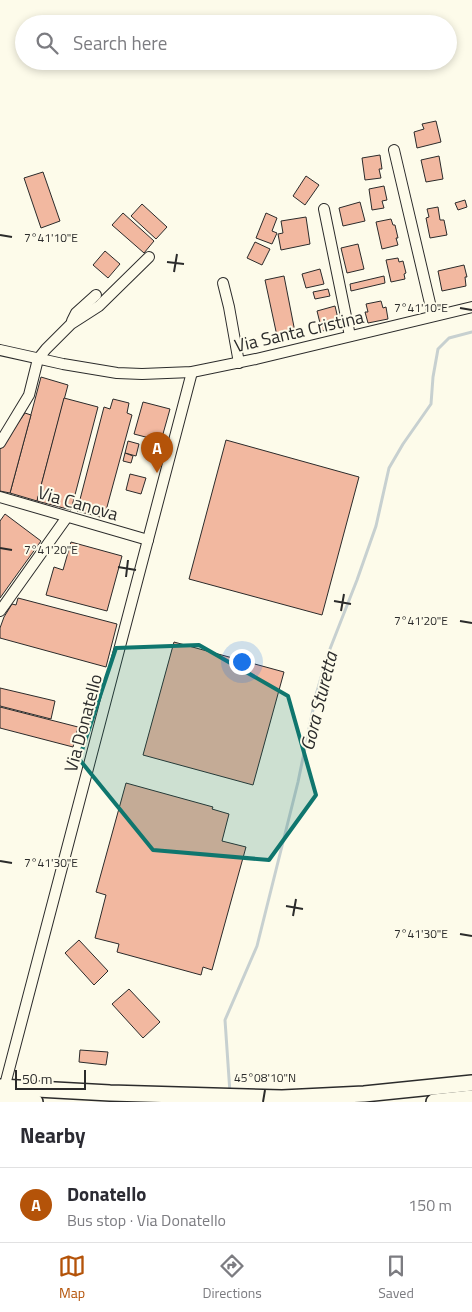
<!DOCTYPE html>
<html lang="en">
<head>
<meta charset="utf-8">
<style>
  :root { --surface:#fff; --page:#f2f2f3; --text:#2b2b33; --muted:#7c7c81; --line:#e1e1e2; --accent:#b45309 }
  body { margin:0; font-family:"Titillium Web",sans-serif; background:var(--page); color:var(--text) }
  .scale { position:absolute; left:15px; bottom:12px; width:71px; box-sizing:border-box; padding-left:5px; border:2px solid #2b2b2b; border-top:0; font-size:14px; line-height:18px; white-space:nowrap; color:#2b2b2b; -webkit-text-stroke:4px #fdfbea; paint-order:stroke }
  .you { position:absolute; left:241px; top:661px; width:18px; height:18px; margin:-12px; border:4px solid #fff; border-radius:50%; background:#1a73e8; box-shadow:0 0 0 8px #1a73e833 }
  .badge { display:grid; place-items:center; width:32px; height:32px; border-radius:50%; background:var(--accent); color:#fff; font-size:16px; font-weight:700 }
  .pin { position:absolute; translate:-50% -41px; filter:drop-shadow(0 1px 2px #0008) }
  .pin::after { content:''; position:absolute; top:26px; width:18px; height:15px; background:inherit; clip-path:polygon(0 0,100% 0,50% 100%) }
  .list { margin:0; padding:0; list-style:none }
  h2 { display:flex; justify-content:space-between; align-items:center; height:65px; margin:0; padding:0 20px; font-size:21px }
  h2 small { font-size:16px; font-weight:400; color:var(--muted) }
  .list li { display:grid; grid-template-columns:32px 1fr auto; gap:15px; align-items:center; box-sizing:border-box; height:75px; padding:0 20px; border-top:1px solid var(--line) }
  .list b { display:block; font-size:19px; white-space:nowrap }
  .list p { margin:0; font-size:16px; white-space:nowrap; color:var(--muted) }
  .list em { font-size:16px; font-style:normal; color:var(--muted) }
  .icon { flex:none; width:28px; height:28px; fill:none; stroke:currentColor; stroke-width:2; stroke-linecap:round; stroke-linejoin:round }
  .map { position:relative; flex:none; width:472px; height:1102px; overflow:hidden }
  .search { position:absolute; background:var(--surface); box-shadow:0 2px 8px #0003; left:15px; right:15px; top:15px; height:55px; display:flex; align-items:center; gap:12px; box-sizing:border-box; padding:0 18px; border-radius:28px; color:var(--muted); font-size:19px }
  .sheet { height:140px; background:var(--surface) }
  nav { display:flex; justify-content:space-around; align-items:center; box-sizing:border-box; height:70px; border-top:1px solid var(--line); background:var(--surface); font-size:14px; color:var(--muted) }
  nav a { display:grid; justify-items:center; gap:2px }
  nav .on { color:var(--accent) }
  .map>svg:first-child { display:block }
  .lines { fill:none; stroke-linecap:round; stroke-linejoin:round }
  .stream { stroke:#c7d0d0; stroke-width:3 }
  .building { fill:#f2b8a0; stroke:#2b2b2b }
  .minor-casing { stroke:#2b2b2b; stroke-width:12 }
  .highway-casing { stroke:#2b2b2b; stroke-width:18 }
  .minor { stroke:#fdfbea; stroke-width:10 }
  .highway { stroke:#fdfbea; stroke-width:15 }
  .marked { fill:#0f766e; fill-opacity:0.2; stroke:#0f766e; stroke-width:4; stroke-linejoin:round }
  .ticks { fill:none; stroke:#2b2b2b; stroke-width:2 }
  .labels { text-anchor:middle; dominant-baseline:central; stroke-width:4; stroke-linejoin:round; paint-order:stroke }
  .street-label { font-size:18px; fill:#2b2b2b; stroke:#fdfbea }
  .water-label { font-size:19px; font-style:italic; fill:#2b2b2b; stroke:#fdfbea }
  .ticks-label { font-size:12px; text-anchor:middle; fill:#2b2b2b; stroke:#fdfbea; stroke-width:4; stroke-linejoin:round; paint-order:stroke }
</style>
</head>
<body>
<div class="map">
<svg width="472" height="1102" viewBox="0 0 472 1102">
  <rect width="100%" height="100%" fill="#fdfbea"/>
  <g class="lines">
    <polyline class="stream" points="230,1093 225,1020 257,946 298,782 316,695 328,654 357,580 376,526 389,468 403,444 431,404 433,377 438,349 449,338 472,332"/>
  </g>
  <g class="building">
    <polygon points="436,121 441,142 417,148 414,132 424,129 422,124"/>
    <polygon points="380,155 382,169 379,169 381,178 365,180 362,158"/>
    <polygon points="439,156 443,179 426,182 421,160"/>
    <polygon points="43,172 60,221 41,228 24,178"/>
    <polygon points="306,176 319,185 305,205 293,196"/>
    <polygon points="384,186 387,200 382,201 384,208 372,210 369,189"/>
    <polygon points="465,200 467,207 458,210 455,203"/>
    <polygon points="360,202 365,221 343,226 339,208"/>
    <polygon points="142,204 167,227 156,239 131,216"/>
    <polygon points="438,207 440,220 444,220 447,235 430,238 426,218 429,217 427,209"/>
    <polygon points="123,213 154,241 144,253 112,225"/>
    <polygon points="266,213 277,218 272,231 277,233 272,244 256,238"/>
    <polygon points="306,217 310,244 281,250 278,234 283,233 281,221"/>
    <polygon points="391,219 393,225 395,225 398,238 396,238 398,245 382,249 376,222"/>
    <polygon points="255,242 270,249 262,265 247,258"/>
    <polygon points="358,244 364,269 347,273 341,248"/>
    <polygon points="105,251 120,264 108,278 93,265"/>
    <polygon points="398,258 399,262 403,261 406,273 404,274 405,279 391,282 386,260"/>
    <polygon points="464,265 467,277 465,277 466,286 442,291 438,271"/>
    <polygon points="320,269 324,284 306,288 302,274"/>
    <polygon points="284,276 295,332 277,336 265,280"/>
    <polygon points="384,276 385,283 351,291 350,284"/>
    <polygon points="328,289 330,296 315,299 313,292"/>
    <polygon points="381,301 383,308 386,307 388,319 368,323 365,312 368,312 366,304"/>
    <polygon points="335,306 340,327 322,331 317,311"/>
    <polygon points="41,377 68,385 37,501 10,493"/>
    <polygon points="64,398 98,407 71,510 37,501"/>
    <polygon points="113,399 129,403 127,413 132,415 104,518 77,511 104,407 110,409"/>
    <polygon points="143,402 170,409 161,441 134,434"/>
    <polygon points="25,413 31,415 10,493 0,491 0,448"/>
    <polygon points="226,440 359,477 322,615 189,579"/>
    <polygon points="128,441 139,444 136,456 125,453"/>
    <polygon points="125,453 133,456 131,463 123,461"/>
    <polygon points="130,474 146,478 141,494 126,490"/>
    <polygon points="5,514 41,541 0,598 0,521"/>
    <polygon points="71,542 122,556 107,611 46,595 54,567 63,570"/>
    <polygon points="18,598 117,624 106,667 0,638 0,628 4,617 12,604 16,605"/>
    <polygon points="174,642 284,672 253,785 143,755"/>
    <polygon points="0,688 55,701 51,719 0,706"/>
    <polygon points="0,707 78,727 73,747 0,728"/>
    <polygon points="126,783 213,807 212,809 229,814 222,841 246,847 212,970 203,967 201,975 117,952 119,944 95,938 106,895 96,892"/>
    <polygon points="79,940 108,971 94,985 65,953"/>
    <polygon points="129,989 160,1022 143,1038 112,1004"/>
    <polygon points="80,1050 108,1052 106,1065 79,1062"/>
  </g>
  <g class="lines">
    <g class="minor-casing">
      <g id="minor">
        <polyline points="394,150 433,316"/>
        <polyline points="324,209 350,336"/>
        <polyline points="223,283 229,307 239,363"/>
        <polyline points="72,321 76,313 96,295"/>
        <polyline points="0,350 63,364 117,373 142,374 192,372 256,359 472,307"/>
        <polyline points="0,443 29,395 38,359 46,349 71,324 99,306 149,257"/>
        <polyline points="0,497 148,540"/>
        <polyline points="0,611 67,517"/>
        <polyline points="6,1081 192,372"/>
      </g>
    </g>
    <g class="highway-casing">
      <g id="highway">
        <polyline points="0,1087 110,1093 282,1098 364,1094 472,1083"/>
        <polyline points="0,1100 35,1102"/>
        <polyline points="434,1102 472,1098"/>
      </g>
    </g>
    <use href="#minor" class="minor"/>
    <use href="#highway" class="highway"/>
  </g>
  <path class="marked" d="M199 645 288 696 316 795 269 860 153 850 79 759 116 648Z"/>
  <path class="ticks" d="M0 235 12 237M167 262 184 264M174 272 177 254M460 308 472 310M0 548 12 550M118 567 136 570M126 577 128 560M334 601 351 604M341 611 344 594M460 621 472 623M0 861 12 863M286 906 303 909M293 916 296 899M460 934 472 936M263 1102 265 1090"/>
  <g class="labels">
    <g class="street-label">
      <text transform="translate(299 331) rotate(-13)">Via Santa Cristina</text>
      <text transform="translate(78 503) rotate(16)">Via Canova</text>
      <text transform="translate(83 723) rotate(-75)">Via Donatello</text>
    </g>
    <g class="water-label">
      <text transform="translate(318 701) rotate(-76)">Gora Sturetta</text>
    </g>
  </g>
  <g class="ticks-label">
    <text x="51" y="242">7°41'10"E</text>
    <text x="421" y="312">7°41'10"E</text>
    <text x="51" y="554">7°41'20"E</text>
    <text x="421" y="625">7°41'20"E</text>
    <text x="51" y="867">7°41'30"E</text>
    <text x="421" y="938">7°41'30"E</text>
    <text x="265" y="1082">45°08'10"N</text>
  </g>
</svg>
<div class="scale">50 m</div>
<div class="you"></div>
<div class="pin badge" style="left:157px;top:473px">A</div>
<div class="search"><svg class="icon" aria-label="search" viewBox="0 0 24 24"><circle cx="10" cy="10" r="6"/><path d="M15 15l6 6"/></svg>Search here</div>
</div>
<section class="sheet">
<h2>Nearby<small></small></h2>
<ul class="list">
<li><span class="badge">A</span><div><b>Donatello</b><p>Bus stop · Via Donatello</p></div><em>150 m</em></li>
</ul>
</section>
<nav>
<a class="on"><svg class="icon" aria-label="map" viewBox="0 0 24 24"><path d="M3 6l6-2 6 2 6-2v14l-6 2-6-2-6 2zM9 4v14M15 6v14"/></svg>Map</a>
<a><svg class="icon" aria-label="directions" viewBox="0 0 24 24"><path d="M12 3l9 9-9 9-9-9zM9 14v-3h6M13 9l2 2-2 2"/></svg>Directions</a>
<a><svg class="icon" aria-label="saved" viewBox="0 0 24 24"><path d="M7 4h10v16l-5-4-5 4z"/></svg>Saved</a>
</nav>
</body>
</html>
